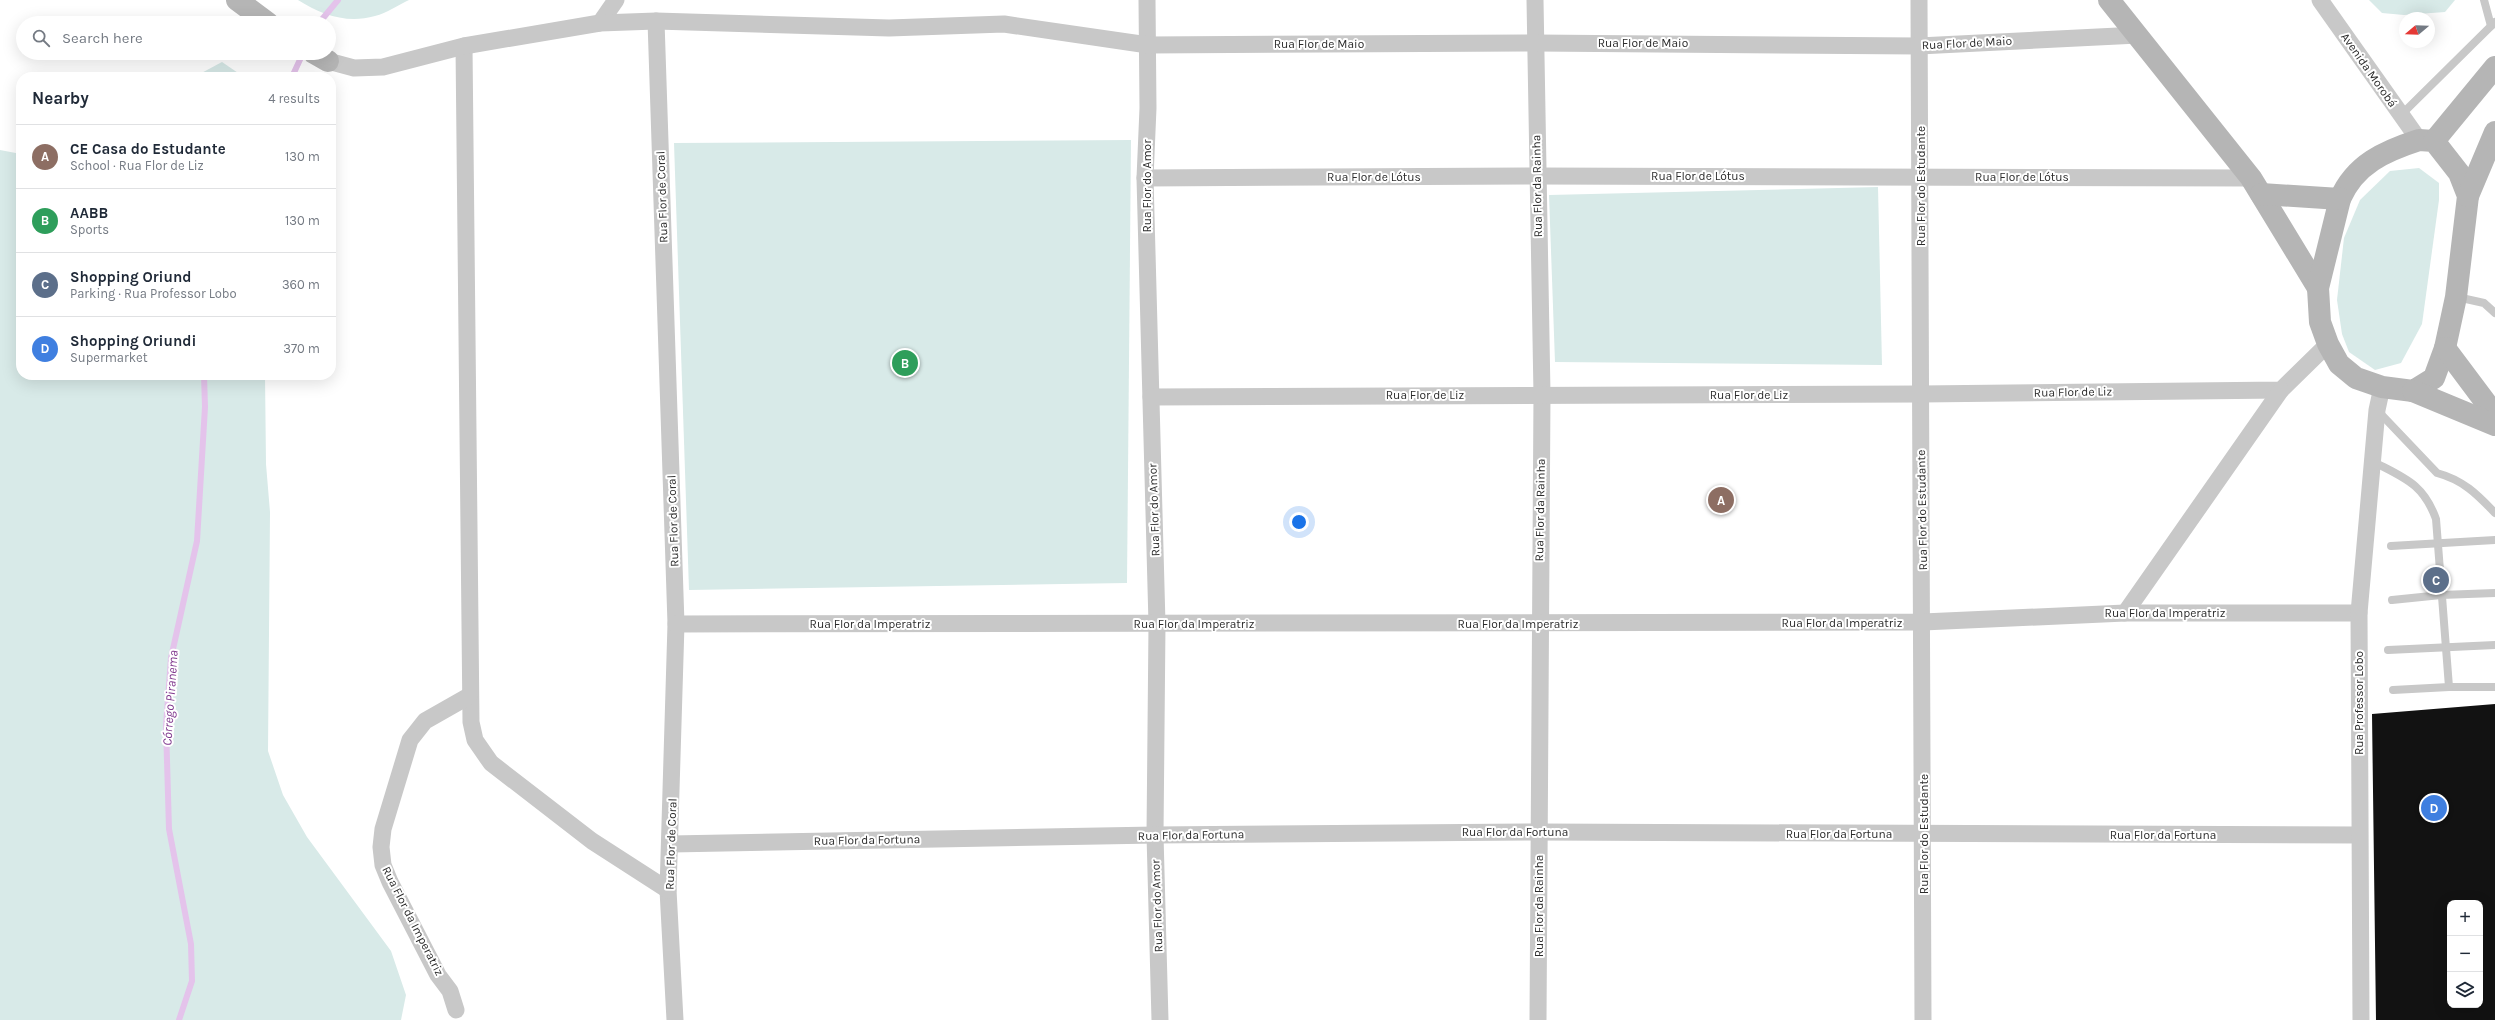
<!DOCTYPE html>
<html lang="en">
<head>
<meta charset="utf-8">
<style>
  :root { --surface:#fff; --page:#f2f2f3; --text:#1f2937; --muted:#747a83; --line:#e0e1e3; --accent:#111827 }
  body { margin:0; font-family:Karla,sans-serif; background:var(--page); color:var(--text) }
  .controls { position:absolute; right:12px; bottom:12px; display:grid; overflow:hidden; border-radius:8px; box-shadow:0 4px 16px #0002 }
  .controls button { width:36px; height:36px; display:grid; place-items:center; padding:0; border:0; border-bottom:1px solid var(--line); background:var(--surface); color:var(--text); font:20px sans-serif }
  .compass { position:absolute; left:2399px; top:12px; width:36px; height:36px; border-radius:50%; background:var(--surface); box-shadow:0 4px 16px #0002; rotate:251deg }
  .you { position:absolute; left:1299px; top:522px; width:14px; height:14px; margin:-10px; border:3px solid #fff; border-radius:50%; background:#1a73e8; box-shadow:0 0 0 6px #1a73e833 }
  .badge { display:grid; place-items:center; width:26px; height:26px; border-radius:50%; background:var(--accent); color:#fff; font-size:13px; font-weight:700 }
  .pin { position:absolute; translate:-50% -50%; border:2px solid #fff; box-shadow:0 1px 4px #0006 }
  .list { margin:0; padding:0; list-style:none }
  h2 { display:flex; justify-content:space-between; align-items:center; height:52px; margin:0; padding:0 16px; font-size:17px }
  h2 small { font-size:13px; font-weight:400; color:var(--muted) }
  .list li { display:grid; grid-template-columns:26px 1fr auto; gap:12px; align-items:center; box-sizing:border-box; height:64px; padding:0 16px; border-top:1px solid var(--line) }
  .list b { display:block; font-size:15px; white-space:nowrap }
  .list p { margin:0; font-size:13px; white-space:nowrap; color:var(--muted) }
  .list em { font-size:13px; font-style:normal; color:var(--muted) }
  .icon { flex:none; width:22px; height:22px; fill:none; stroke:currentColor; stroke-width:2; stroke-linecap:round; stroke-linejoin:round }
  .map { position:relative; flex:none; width:2495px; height:1020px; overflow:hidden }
  .search { position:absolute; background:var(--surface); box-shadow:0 4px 16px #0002; left:16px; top:16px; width:320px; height:44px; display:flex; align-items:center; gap:10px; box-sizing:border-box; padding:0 14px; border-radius:22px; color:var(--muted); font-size:15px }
  .panel { position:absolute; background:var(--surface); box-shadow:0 4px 16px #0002; left:16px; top:72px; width:320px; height:308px; border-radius:16px }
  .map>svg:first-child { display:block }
  .green { fill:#d8eae8 }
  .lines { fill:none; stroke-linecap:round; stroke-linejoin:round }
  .stream { stroke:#e4c3eb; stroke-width:6 }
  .building { fill:#121212; fill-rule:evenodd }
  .lane { stroke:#c8c8c8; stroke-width:8 }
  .street { stroke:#c8c8c8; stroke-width:17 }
  .secondary { stroke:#b5b5b5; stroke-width:22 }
  .labels { text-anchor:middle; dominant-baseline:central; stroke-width:4; stroke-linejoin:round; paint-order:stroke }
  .street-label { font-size:12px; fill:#2b2b2b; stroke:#fff }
  .water-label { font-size:13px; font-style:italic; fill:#80398e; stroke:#fff }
</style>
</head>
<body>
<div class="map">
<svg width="2495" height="1020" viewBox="0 0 2495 1020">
  <rect width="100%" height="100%" fill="#fff"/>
  <g class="green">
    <path d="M298 0H409C398 5 387 13 375 16 347 24 322 15 298 0Z"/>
    <polygon points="2369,0 2455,0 2445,12 2404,15 2382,13"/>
    <polygon points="222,62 244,77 194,77"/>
    <polygon points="1131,140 1127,583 689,590 674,143"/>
    <polygon points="0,150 21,154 21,375 265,375 266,464 270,512 268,751 283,795 307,837 391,951 406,995 401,1020 0,1020"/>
    <polygon points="2419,168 2439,183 2439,200 2422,324 2401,363 2375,370 2349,352 2342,334 2337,300 2344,238 2360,200 2390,171"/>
    <polygon points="1878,187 1882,365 1555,362 1549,195"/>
  </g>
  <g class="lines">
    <g class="stream">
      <polyline points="319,23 338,0"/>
      <polyline points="292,77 303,53"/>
      <polyline points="179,1020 192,981 191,944 169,829 166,726 171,658 197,541 205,407 204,375"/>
    </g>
  </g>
  <path class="building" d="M2495 704V1020H2376L2372 714ZM2450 903H2480V1005H2450Z"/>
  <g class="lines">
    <g class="lane">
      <polyline points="2484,0 2491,26"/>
      <polyline points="2401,115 2495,22"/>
      <polyline points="2457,297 2484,303 2495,313"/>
      <path d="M2377 410 2437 473C2463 480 2477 494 2495 513"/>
      <path d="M2372 461C2404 478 2423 483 2436 519L2449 687H2495"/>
      <polyline points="2391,546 2495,540"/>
      <polyline points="2392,600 2441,595 2495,593"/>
      <polyline points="2388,650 2495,645"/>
      <polyline points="2393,690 2449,687"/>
    </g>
    <g class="street">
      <polyline points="1147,0 1148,108 1145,178 1157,624 1155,835 1160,1020"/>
      <polyline points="1535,0 1542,394 1538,1020"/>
      <polyline points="1919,0 1923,1020"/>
      <polyline points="2320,0 2419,140"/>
      <polyline points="656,21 676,624 668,890 675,1020"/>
      <polyline points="600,23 616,0"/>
      <polyline points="464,46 471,722 475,740 491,763 592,841 668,890"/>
      <polyline points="328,61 354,68 383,67 464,46 600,23 656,21 889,28 1004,24 1148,45 1536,43 1919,46 2138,35"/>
      <polyline points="1145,178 1537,176 2251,178"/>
      <polyline points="1151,397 1921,394 2281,390 2328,344"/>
      <polyline points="2125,613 2281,390"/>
      <polyline points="676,624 1923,622 2125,613 2359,613"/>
      <polyline points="671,844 1155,835 1539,832 2359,835"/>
      <polyline points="456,1010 450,991 438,975 390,882 383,865 381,847 383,829 410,740 425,721 469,696"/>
      <polyline points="2361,1020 2359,613 2377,410 2382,387"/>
    </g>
    <g class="secondary">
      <polyline points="237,0 268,23"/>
      <polyline points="2109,0 2251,178 2318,288"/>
      <polyline points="314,53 328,61"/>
      <path d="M2419 140 2434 141 2459 173 2468 196 2456 297 2445 348 2434 378 2413 391 2382 387 2356 378 2339 364 2328 344 2320 322 2318 288 2340 199C2355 164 2385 151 2419 140Z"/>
      <polyline points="2434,141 2495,67"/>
      <polyline points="2261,194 2340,199"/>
      <polyline points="2468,196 2495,132"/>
      <polyline points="2445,348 2495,415"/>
      <polyline points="2413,391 2495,425"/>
    </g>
  </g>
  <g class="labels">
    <g class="street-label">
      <text x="1643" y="43">Rua Flor de Maio</text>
      <text transform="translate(1967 43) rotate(-3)">Rua Flor de Maio</text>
      <text x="1319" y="44">Rua Flor de Maio</text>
      <text transform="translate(2369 70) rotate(55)">Avenida Morobá</text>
      <text x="1698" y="176">Rua Flor de Lótus</text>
      <text x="1374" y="177">Rua Flor de Lótus</text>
      <text x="2022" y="177">Rua Flor de Lótus</text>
      <text transform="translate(1147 186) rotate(-90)">Rua Flor do Amor</text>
      <text transform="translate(1537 186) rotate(-91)">Rua Flor da Rainha</text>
      <text transform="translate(1921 186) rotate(-90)">Rua Flor do Estudante</text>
      <text transform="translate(662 197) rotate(-92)">Rua Flor de Coral</text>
      <text transform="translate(2073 392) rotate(-1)">Rua Flor de Liz</text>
      <text x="1425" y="395">Rua Flor de Liz</text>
      <text x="1749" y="395">Rua Flor de Liz</text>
      <text transform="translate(1154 510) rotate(-92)">Rua Flor do Amor</text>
      <text transform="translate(1540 510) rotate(-89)">Rua Flor da Rainha</text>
      <text transform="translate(1922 510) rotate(-91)">Rua Flor do Estudante</text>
      <text transform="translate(673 521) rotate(-92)">Rua Flor de Coral</text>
      <text x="2165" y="613">Rua Flor da Imperatriz</text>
      <text x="1842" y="623">Rua Flor da Imperatriz</text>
      <text x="870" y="624">Rua Flor da Imperatriz</text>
      <text x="1194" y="624">Rua Flor da Imperatriz</text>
      <text x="1518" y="624">Rua Flor da Imperatriz</text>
      <text transform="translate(2359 703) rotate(-90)">Rua Professor Lobo</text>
      <text x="1515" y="832">Rua Flor da Fortuna</text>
      <text x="1839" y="834">Rua Flor da Fortuna</text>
      <text transform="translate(1924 834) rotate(-90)">Rua Flor do Estudante</text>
      <text transform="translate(1191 835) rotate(-1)">Rua Flor da Fortuna</text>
      <text x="2163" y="835">Rua Flor da Fortuna</text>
      <text transform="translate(867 840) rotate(-1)">Rua Flor da Fortuna</text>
      <text transform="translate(671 844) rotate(-88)">Rua Flor de Coral</text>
      <text transform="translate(1157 906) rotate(-92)">Rua Flor do Amor</text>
      <text transform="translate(1539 906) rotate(-90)">Rua Flor da Rainha</text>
      <text transform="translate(413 921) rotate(63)">Rua Flor da Imperatriz</text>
    </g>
    <g class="water-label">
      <text transform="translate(170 698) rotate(-86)">Córrego Piranema</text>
    </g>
  </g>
</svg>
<div class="controls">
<button>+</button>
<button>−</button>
<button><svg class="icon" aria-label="layers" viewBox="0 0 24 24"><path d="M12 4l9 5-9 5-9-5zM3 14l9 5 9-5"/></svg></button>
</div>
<svg class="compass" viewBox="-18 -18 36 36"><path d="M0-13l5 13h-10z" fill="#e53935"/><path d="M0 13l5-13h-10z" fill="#747a83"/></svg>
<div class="you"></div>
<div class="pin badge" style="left:1721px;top:500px;background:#8d6e63">A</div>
<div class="pin badge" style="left:905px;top:363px;background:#2e9e5b">B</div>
<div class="pin badge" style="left:2436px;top:580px;background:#5c6f8a">C</div>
<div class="pin badge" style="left:2434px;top:808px;background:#3f7fe0">D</div>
<div class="search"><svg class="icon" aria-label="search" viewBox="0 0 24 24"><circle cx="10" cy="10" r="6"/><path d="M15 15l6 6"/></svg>Search here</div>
<section class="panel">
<h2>Nearby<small>4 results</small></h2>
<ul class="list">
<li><span class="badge" style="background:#8d6e63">A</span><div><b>CE Casa do Estudante</b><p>School · Rua Flor de Liz</p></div><em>130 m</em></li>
<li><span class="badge" style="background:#2e9e5b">B</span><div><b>AABB</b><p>Sports</p></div><em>130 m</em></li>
<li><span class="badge" style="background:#5c6f8a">C</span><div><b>Shopping Oriund</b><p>Parking · Rua Professor Lobo</p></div><em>360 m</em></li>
<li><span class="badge" style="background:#3f7fe0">D</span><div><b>Shopping Oriundi</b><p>Supermarket</p></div><em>370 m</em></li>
</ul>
</section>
</div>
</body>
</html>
